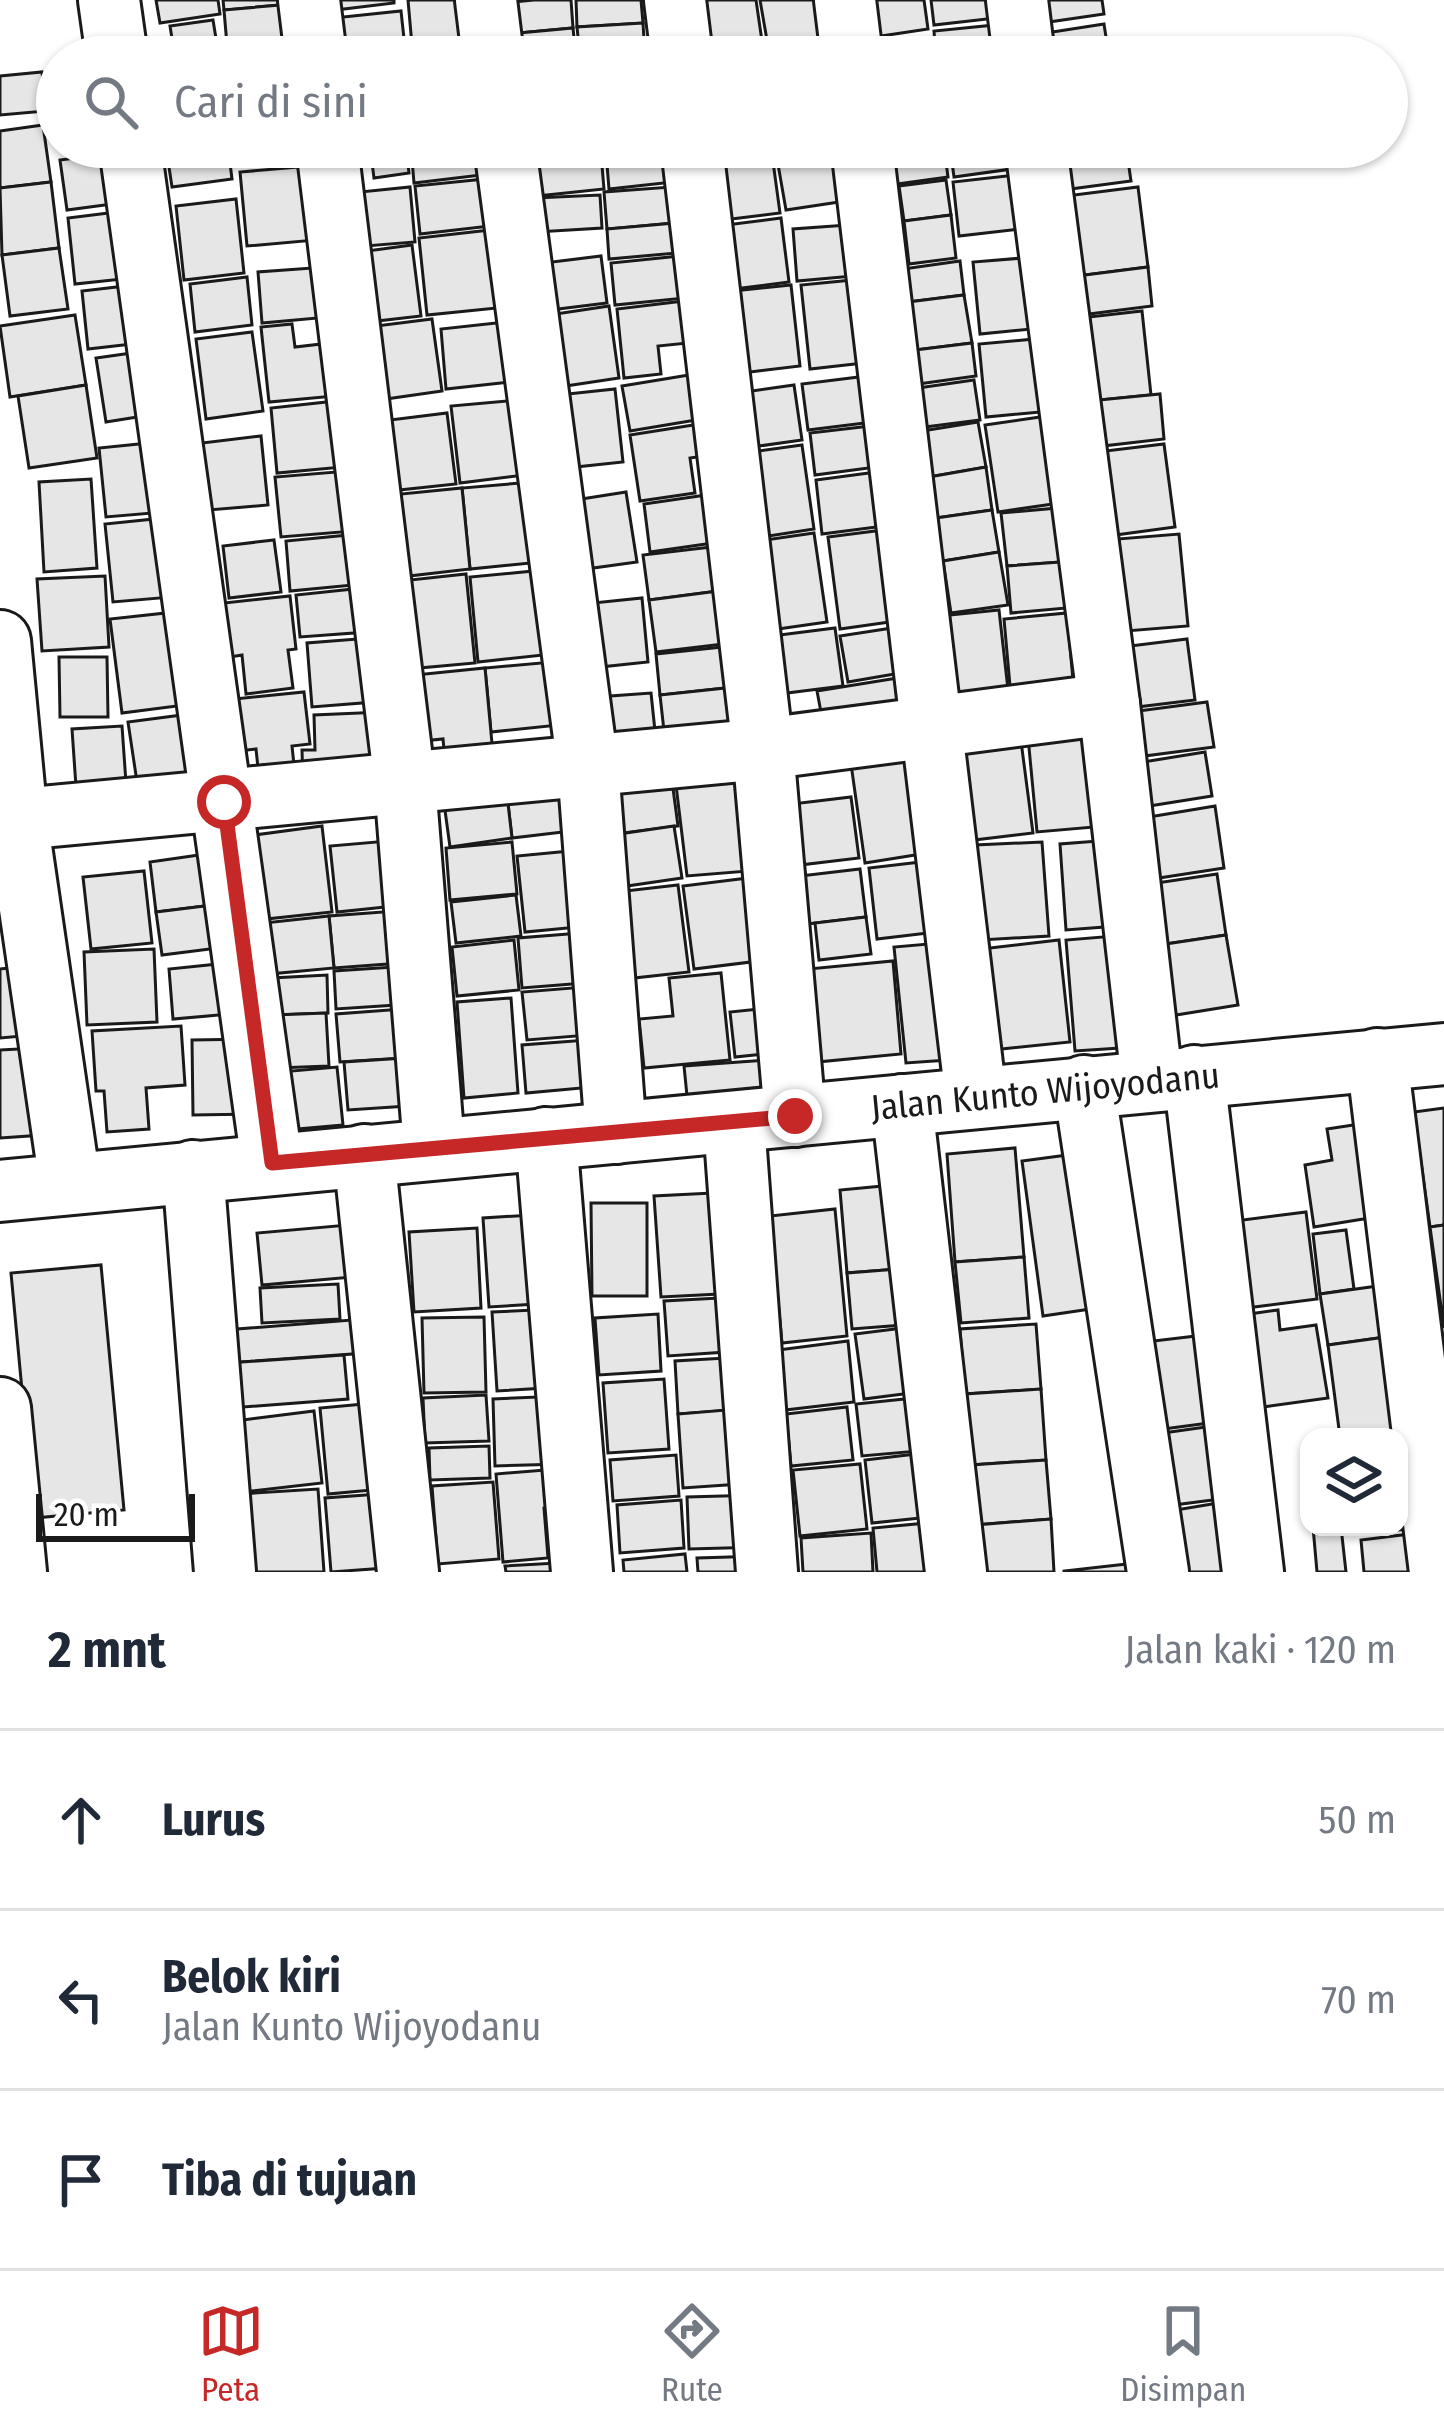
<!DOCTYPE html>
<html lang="id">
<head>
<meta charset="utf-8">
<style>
  :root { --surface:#fff; --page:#f2f2f3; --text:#1f2937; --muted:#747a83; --line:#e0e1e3; --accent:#c62828 }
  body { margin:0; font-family:"Fira Sans Condensed",sans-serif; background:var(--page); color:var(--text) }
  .controls { position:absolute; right:36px; bottom:36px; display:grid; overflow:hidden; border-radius:24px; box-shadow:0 3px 9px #0004 }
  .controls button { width:108px; height:108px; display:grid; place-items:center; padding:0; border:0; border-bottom:3px solid var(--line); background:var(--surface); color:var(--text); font:60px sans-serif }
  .scale { position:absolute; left:36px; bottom:30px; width:159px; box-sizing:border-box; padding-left:12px; border:6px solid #1a1a1a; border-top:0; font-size:33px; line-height:42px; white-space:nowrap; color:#1a1a1a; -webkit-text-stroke:9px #fff; paint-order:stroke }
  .stop { position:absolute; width:36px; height:36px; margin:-27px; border:9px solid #c62828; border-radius:50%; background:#fff }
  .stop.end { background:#c62828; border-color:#fff; box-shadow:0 3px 12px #0008 }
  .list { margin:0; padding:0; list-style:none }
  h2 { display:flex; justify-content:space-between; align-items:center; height:156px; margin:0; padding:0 48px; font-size:51px }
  h2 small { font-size:39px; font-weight:400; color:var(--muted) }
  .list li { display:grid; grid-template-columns:78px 1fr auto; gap:36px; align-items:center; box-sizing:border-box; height:180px; padding:0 48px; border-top:3px solid var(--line) }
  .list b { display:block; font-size:45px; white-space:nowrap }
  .list p { margin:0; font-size:39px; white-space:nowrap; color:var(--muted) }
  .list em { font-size:39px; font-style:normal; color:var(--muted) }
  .icon { flex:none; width:66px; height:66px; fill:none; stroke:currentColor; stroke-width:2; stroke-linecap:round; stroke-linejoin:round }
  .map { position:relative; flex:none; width:1444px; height:1572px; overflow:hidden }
  .search { position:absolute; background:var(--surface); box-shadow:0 3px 9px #0004; left:36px; right:36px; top:36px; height:132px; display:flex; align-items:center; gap:30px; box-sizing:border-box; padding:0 42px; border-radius:66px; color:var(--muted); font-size:45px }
  .sheet { height:696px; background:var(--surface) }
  nav { display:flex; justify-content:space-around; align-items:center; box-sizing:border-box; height:168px; border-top:3px solid var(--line); background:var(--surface); font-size:33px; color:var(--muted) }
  nav a { display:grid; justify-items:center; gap:6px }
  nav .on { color:var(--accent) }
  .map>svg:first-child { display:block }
  .building { fill:#e6e6e6; stroke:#1a1a1a; stroke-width:3 }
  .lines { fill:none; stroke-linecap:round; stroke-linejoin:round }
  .minor-casing { stroke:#1a1a1a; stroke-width:66 }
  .minor { stroke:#fff; stroke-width:60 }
  .route { stroke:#c62828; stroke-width:15 }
  .labels { text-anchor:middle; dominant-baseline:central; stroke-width:9; stroke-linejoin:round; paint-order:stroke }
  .street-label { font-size:36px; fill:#1a1a1a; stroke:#fff }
</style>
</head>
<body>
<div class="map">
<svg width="1444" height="1572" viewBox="0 0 1444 1572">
  <rect width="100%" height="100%" fill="#fff"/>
  <g class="building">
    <polygon points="156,0 218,0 220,14 160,23"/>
    <polygon points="223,0 291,0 292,4 224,10"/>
    <polygon points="317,0 394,0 394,3 319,12"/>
    <polygon points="408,0 472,0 478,57 413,57"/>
    <polygon points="534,0 571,0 573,28 508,34 504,3"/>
    <polygon points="576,0 641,0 643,23 577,27"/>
    <polygon points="690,0 756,0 763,48 699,57"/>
    <polygon points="760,0 834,0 839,34 768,46"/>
    <polygon points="862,0 924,0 928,29 868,38"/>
    <polygon points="931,0 994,0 996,18 934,25"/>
    <polygon points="1046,0 1102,0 1104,14 1049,22"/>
    <polygon points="292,4 296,57 228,57 224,10"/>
    <polygon points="401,11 406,57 328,57 324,19"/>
    <polygon points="213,20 219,57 175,57 170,26"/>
    <polygon points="643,23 645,57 580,57 577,27"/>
    <polygon points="1005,24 1009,57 936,57 934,31"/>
    <polygon points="1104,24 1109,57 1049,57 1046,33"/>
    <polygon points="573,28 576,57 510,57 508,34"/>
    <polygon points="835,39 838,57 764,57 763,52"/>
    <polygon points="929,46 930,57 874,57 874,54"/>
    <polygon points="42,72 46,111 0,115 0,76"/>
    <polygon points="57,87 57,128 50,88"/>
    <polygon points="43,125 51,182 0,188 0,131"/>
    <polygon points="166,147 228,147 232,179 172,187"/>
    <polygon points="240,147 307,147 308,160 241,165"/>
    <polygon points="370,147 406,147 409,173 374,178"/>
    <polygon points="411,147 496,147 498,173 414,183"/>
    <polygon points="532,147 591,147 592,152 533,157"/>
    <polygon points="669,147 673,182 609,189 606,152"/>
    <polygon points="705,147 771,147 780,213 715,221"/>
    <polygon points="775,147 850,147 859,199 786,210"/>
    <polygon points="885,147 944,147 948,177 890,185"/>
    <polygon points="950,147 1016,147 1019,168 954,177"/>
    <polygon points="1057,147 1126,147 1131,181 1063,190"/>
    <polygon points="113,153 120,203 67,210 60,160"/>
    <polygon points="601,154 604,189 537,196 534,160"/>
    <polygon points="310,166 316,240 247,246 240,172"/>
    <polygon points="1024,174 1030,228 959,236 953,182"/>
    <polygon points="495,178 499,225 420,234 415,186"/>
    <polygon points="946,180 951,215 904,221 899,186"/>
    <polygon points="51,182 59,248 2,255 0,188"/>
    <polygon points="410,187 415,242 366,246 360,192"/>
    <polygon points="671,187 675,223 607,229 604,192"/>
    <polygon points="1138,187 1148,267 1077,276 1066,196"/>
    <polygon points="600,195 602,228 537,232 535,198"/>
    <polygon points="236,199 244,273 184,280 176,206"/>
    <polygon points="125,211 132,278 75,284 68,218"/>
    <polygon points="951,215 956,258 909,264 904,221"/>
    <polygon points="781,218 789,282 726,290 718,226"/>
    <polygon points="675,223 677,253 609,259 607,229"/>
    <polygon points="861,224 865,275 797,281 793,229"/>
    <polygon points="499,229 507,307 427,315 419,238"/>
    <polygon points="412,245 421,316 377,321 367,251"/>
    <polygon points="59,248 68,309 10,316 2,255"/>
    <polygon points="601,256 607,303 550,310 544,263"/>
    <polygon points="680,256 685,298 615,305 611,263"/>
    <polygon points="1035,257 1042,328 980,334 973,262"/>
    <polygon points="960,261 964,295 900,303 896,270"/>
    <polygon points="326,267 329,317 262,323 258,272"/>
    <polygon points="1148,267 1152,306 1081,315 1077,276"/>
    <polygon points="247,277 252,325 195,332 190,284"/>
    <polygon points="863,279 873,362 810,369 801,285"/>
    <polygon points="134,285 141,343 88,349 82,291"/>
    <polygon points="791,285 800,366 734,374 724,292"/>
    <polygon points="964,295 972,343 907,351 900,303"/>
    <polygon points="684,301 688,343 658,346 661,374 624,378 617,309"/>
    <polygon points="609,306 619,378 559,387 549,315"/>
    <polygon points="1142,311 1151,395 1089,401 1080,318"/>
    <polygon points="75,315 86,385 10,397 0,326"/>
    <polygon points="432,319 442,391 386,399 376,326"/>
    <polygon points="514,321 520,381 446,389 441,329"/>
    <polygon points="292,324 295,347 330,343 335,396 269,402 261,327"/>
    <polygon points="252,332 263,411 206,419 196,339"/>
    <polygon points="1045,338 1052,411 986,417 979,344"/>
    <polygon points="972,343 976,376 911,385 907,351"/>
    <polygon points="146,351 156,414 106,422 96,358"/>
    <polygon points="695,374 702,419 630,431 622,386"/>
    <polygon points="875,375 881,421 808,430 802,384"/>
    <polygon points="974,380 980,420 917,428 911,389"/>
    <polygon points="86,385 97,458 29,468 18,396"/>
    <polygon points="794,385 802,440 745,448 738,393"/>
    <polygon points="615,389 623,462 566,468 558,395"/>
    <polygon points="1160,394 1164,439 1094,447 1089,401"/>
    <polygon points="517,400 525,475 460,483 451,406"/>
    <polygon points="336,401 343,467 277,473 271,408"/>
    <polygon points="447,413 456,484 399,490 390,420"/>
    <polygon points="1047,416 1060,503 998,512 985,425"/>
    <polygon points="978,422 986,467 929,477 922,431"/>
    <polygon points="706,423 711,455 690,458 695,493 640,501 630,435"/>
    <polygon points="879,425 884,466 815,475 810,433"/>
    <polygon points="261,436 268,505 209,510 202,443"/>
    <polygon points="159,442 165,512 106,517 99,448"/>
    <polygon points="1164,444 1175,527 1108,536 1097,452"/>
    <polygon points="802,445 814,529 756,538 744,453"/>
    <polygon points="986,467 992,510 936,518 929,477"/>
    <polygon points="348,471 354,531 281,537 275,477"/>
    <polygon points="884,471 892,525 822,534 816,480"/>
    <polygon points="91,479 97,568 44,572 39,482"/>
    <polygon points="533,482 541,562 470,569 462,488"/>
    <polygon points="462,488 470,569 409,576 401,494"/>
    <polygon points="626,492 637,562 586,569 575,500"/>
    <polygon points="713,494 720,542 650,552 644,504"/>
    <polygon points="1069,507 1074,561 1007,566 1001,513"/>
    <polygon points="992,510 999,552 943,561 936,518"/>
    <polygon points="164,518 172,597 113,602 105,524"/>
    <polygon points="891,529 904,620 840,629 828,537"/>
    <polygon points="814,533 827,622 764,631 751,542"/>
    <polygon points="359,534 364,584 290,591 286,541"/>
    <polygon points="1179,534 1188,626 1114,632 1105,540"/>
    <polygon points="274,540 281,592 229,598 223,546"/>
    <polygon points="720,546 726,590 649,600 643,555"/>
    <polygon points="999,552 1008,605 951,613 943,561"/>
    <polygon points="1074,561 1078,607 1011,613 1007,566"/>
    <polygon points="544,570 553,654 478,662 470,577"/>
    <polygon points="466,574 475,663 419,668 410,580"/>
    <polygon points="105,576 109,647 42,651 37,579"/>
    <polygon points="363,588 367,632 300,637 296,595"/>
    <polygon points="726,590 732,643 656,652 649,600"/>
    <polygon points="290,596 296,649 288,650 293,688 246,694 242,655 230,657 224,603"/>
    <polygon points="642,598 648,662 600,667 593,603"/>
    <polygon points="999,610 1010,707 951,713 940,616"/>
    <polygon points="166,613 177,706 122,713 110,619"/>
    <polygon points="1067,613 1073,680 1010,686 1004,619"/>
    <polygon points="905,626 912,671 848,682 840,636"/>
    <polygon points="835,628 843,686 763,696 756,638"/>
    <polygon points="370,638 374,702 312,707 307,643"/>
    <polygon points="1187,639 1195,700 1137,707 1130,646"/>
    <polygon points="732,646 735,687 660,695 656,654"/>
    <polygon points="59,657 107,657 108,717 60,717"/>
    <polygon points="552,662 559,725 491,732 485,668"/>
    <polygon points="485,668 494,765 446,770 443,739 412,742 405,676"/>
    <polygon points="916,675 921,713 824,728 817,691"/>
    <polygon points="735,687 741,742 666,749 660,695"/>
    <polygon points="304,692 310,744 292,746 296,784 260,787 256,749 229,752 225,700"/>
    <polygon points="651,693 657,750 602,756 597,697"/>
    <polygon points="1207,702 1214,747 1129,758 1123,713"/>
    <polygon points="382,712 385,781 303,784 302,750 315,750 314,715"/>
    <polygon points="182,715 193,795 140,802 128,722"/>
    <polygon points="122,726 127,797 77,801 72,729"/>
    <polygon points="1097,731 1106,826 1037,832 1028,737"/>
    <polygon points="1021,741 1033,833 974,840 962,749"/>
    <polygon points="1205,752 1212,796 1143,807 1137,763"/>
    <polygon points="919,754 934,852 865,863 851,764"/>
    <polygon points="739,771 749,871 687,876 675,777"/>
    <polygon points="672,781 678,826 616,834 610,789"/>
    <polygon points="574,787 580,830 512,838 507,795"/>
    <polygon points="507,795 512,838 450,847 444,803"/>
    <polygon points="851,797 859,858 800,865 792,804"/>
    <polygon points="1215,806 1224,868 1159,878 1149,817"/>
    <polygon points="322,826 332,912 266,919 255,835"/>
    <polygon points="674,826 682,878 627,886 619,834"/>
    <polygon points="399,840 405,905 337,912 330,846"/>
    <polygon points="1111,840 1117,926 1066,930 1060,844"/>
    <polygon points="512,842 517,894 450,900 446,848"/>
    <polygon points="1042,842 1049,936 981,940 975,845"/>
    <polygon points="581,850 589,926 525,932 517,856"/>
    <polygon points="213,853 221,904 156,912 150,862"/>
    <polygon points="938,860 945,931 877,939 869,868"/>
    <polygon points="860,869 866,917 807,924 800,876"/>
    <polygon points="144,871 152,943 91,949 83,877"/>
    <polygon points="1217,874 1226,935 1159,945 1150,884"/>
    <polygon points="756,877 767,960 694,969 683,886"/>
    <polygon points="678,885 689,972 634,978 625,891"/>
    <polygon points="516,895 521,936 456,943 451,902"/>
    <polygon points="221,904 226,947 162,955 156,912"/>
    <polygon points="396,911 401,963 334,968 329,916"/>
    <polygon points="329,916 334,968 269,974 264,923"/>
    <polygon points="866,917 871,954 819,960 815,923"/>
    <polygon points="593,932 597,982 522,988 518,938"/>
    <polygon points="1126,935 1135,1047 1075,1051 1066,940"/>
    <polygon points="1226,935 1238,1005 1170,1016 1159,945"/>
    <polygon points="514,940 519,990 457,996 452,947"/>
    <polygon points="1059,940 1070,1042 992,1050 981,949"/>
    <polygon points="951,942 962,1059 906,1063 894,947"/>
    <polygon points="154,949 157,1022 87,1025 84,952"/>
    <polygon points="893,961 901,1054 817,1062 808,969"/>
    <polygon points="238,962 242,1013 173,1019 169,969"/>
    <polygon points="27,966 34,1035 0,1038 0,969"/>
    <polygon points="409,966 412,1004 336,1009 334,971"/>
    <polygon points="721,973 730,1060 644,1068 639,1019 673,1016 669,978"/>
    <polygon points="327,975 328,1013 274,1015 272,978"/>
    <polygon points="597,986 602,1034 527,1040 522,992"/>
    <polygon points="511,998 518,1093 464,1098 457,1002"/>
    <polygon points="779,1007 783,1052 735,1057 730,1012"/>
    <polygon points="416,1008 420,1057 340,1062 336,1014"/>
    <polygon points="326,1013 329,1066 277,1068 274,1015"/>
    <polygon points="181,1026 185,1085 146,1088 149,1129 107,1132 104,1091 96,1091 92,1031"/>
    <polygon points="253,1039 255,1114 193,1115 192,1040"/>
    <polygon points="600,1039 604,1086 526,1093 522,1045"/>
    <polygon points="37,1048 43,1135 0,1138 0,1050"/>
    <polygon points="420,1057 423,1105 348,1110 344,1062"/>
    <polygon points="783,1059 785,1098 688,1106 684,1066"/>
    <polygon points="337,1067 343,1125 286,1130 280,1072"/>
    <polygon points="1444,1108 1444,1225 1430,1227 1414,1112"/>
    <polygon points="1373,1122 1388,1215 1314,1227 1305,1165 1332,1160 1327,1129"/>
    <polygon points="1015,1148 1024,1257 955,1262 947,1154"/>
    <polygon points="1090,1152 1111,1306 1043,1316 1022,1161"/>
    <polygon points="904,1184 911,1268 847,1273 840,1190"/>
    <polygon points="732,1192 739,1293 661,1297 654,1196"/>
    <polygon points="591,1203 647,1203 647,1296 592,1296"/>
    <polygon points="835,1209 847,1336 782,1343 770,1216"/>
    <polygon points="1306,1212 1317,1299 1246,1308 1235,1221"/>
    <polygon points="548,1214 554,1303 489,1307 483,1218"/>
    <polygon points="359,1224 364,1276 262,1285 257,1233"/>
    <polygon points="1444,1225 1444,1328 1430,1227"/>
    <polygon points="477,1228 481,1308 414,1312 409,1232"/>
    <polygon points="1346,1230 1354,1289 1320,1294 1313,1234"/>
    <polygon points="1024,1257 1029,1318 961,1323 955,1262"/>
    <polygon points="101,1265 124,1510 34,1518 11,1273"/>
    <polygon points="911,1268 916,1324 852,1329 847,1273"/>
    <polygon points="338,1284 340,1319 262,1323 260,1288"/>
    <polygon points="1392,1284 1400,1335 1328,1345 1320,1294"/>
    <polygon points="738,1297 741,1351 668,1356 664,1301"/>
    <polygon points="556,1309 562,1387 497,1391 492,1312"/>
    <polygon points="1278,1310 1280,1330 1316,1325 1328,1398 1263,1407 1249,1314"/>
    <polygon points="658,1314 661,1371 599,1375 595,1318"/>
    <polygon points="484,1317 486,1392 424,1393 422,1318"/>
    <polygon points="377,1318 380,1352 228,1363 225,1330"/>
    <polygon points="1036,1324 1041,1389 965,1394 960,1329"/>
    <polygon points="919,1326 927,1391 864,1399 855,1334"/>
    <polygon points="1213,1334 1224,1421 1156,1430 1145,1342"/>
    <polygon points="1400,1335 1412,1431 1340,1437 1328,1345"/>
    <polygon points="848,1341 854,1402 785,1410 778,1350"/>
    <polygon points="344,1355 348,1399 231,1408 228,1363"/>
    <polygon points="743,1357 746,1409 678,1414 675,1361"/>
    <polygon points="664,1379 669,1449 608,1453 603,1383"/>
    <polygon points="1041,1389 1046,1460 971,1465 965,1394"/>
    <polygon points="486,1395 489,1441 425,1443 423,1398"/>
    <polygon points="562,1396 564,1464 495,1466 493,1399"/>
    <polygon points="924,1397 930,1450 862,1456 856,1404"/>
    <polygon points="386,1402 394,1488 328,1494 320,1408"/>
    <polygon points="847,1407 853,1460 791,1466 786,1414"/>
    <polygon points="750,1408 755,1483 683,1488 678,1414"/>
    <polygon points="314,1411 322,1483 243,1492 235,1421"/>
    <polygon points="1227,1424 1236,1497 1166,1506 1156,1434"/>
    <polygon points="489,1446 490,1478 430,1480 429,1448"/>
    <polygon points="933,1452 940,1516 872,1523 865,1460"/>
    <polygon points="676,1455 679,1496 613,1501 610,1460"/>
    <polygon points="1399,1457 1422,1528 1350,1534 1350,1527 1399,1527"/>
    <polygon points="1046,1460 1051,1519 975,1525 971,1465"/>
    <polygon points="860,1464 867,1529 800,1536 793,1470"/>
    <polygon points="570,1468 573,1505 544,1508 548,1558 503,1562 496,1474"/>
    <polygon points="493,1482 499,1559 438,1564 432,1486"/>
    <polygon points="318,1489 324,1572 246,1572 240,1494"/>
    <polygon points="393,1493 399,1567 331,1572 325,1498"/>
    <polygon points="759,1495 762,1547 689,1549 687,1497"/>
    <polygon points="681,1500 684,1548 620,1553 617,1505"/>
    <polygon points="1230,1501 1241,1572 1174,1572 1164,1512"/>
    <polygon points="1051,1519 1054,1572 979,1572 975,1525"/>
    <polygon points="938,1522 943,1572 877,1572 873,1528"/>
    <polygon points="1313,1527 1341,1527 1346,1572 1317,1572"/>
    <polygon points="871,1533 873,1572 803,1572 801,1538"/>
    <polygon points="1418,1533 1423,1572 1364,1572 1361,1540"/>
    <polygon points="685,1554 687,1572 624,1572 623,1560"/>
    <polygon points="762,1556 763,1572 698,1572 697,1558"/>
    <polygon points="575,1562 576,1572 506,1572 505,1566"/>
    <polygon points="1145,1562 1146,1572 1064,1572 1064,1571"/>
  </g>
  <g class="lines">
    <g class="minor-casing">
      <g id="minor">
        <polyline points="109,0 117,57"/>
        <polyline points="309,0 316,57"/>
        <polyline points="486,0 493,57"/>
        <polyline points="675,0 682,57"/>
        <polyline points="845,0 852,57"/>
        <polyline points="1017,0 1024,57"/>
        <polyline points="130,147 272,1163"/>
        <polyline points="327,147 405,784 434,1147"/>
        <polyline points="505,147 588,767 616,1133"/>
        <polyline points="692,147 763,749 795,1116"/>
        <polyline points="862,147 976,1098"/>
        <polyline points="1036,147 1109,704 1152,1080"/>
        <polyline points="0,641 17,819 70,1183"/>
        <polyline points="0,821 763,749 1109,704"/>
        <polyline points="1377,1059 1440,1572"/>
        <polyline points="1194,1076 1253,1572"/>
        <polyline points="1084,1086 1158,1572"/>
        <polyline points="902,1105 956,1572"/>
        <polyline points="734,1123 767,1572"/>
        <polyline points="546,1138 582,1572"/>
        <polyline points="364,1155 408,1572"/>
        <polyline points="193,1171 225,1572"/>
        <path id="s1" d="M0 1191 1444 1054"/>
        <polyline points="0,1408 16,1572"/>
      </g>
    </g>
    <use href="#minor" class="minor"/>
  </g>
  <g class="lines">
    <polyline class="route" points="224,802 272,1163 795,1116"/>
  </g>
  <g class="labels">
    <g class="street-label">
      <text stroke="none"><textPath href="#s1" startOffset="1050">Jalan Kunto Wijoyodanu</textPath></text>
    </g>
  </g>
</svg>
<div class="controls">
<button><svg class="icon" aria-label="layers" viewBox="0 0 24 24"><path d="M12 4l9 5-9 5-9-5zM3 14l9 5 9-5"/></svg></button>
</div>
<div class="scale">20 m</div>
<div class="stop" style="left:224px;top:802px"></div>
<div class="stop end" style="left:795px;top:1116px"></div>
<div class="search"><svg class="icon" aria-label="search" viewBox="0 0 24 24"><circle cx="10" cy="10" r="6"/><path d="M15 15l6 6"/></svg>Cari di sini</div>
</div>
<section class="sheet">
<h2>2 mnt<small>Jalan kaki · 120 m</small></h2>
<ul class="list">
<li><svg class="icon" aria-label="ahead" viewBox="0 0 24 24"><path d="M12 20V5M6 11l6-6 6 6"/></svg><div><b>Lurus</b></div><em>50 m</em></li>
<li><svg class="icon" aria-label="left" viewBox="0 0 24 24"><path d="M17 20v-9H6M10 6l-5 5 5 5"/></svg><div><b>Belok kiri</b><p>Jalan Kunto Wijoyodanu</p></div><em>70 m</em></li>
<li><svg class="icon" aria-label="arrive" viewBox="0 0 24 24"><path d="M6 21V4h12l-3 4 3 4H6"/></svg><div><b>Tiba di tujuan</b></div></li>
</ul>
</section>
<nav>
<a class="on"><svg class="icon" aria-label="map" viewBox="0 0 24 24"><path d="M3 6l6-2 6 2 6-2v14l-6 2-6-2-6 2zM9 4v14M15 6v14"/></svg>Peta</a>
<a><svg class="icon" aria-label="directions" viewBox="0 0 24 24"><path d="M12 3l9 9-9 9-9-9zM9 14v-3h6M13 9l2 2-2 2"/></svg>Rute</a>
<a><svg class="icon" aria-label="saved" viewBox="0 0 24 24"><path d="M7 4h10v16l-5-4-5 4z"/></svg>Disimpan</a>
</nav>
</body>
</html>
